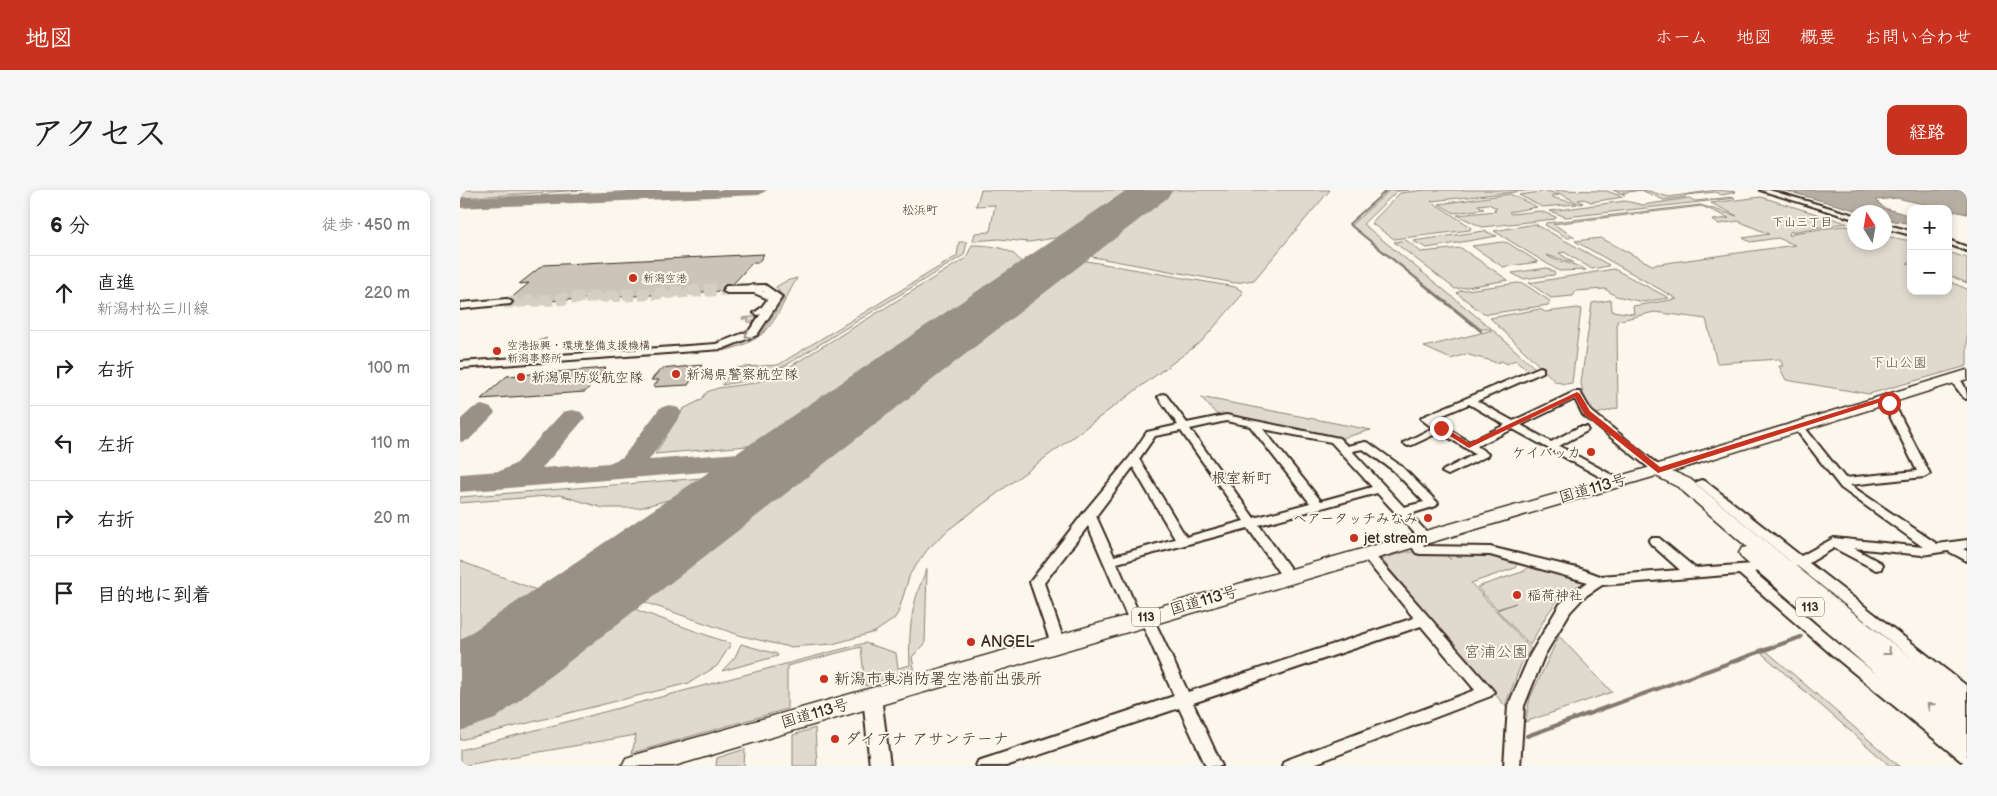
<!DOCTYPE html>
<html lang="ja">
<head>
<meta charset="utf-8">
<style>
  :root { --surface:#fff; --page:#f6f6f6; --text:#202124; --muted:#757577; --line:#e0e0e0; --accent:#c8321e }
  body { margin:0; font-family:"Balsamiq Sans","Klee One",sans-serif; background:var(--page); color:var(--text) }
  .controls { position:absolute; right:15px; top:15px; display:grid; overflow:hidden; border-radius:10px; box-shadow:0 2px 8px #0003 }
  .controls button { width:45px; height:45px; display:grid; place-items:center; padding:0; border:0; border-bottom:1px solid var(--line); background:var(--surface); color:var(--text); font:25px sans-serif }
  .compass { position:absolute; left:1387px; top:15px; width:45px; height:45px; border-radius:50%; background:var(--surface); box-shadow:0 2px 8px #0003; rotate:349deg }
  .stop { position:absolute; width:15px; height:15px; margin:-11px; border:4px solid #c8321e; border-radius:50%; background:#fff }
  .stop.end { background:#c8321e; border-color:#fff; box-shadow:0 1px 5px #0008 }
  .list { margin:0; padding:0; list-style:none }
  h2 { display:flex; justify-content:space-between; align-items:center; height:65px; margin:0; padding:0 20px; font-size:21px }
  h2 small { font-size:16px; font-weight:400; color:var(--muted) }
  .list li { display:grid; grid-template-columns:32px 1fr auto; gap:15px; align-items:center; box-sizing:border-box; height:75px; padding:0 20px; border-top:1px solid var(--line) }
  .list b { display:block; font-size:19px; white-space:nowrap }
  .list p { margin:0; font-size:16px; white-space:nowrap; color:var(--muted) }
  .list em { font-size:16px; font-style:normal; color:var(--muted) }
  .icon { flex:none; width:28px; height:28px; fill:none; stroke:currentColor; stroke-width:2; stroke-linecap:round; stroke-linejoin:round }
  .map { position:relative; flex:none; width:1507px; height:576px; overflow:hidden; border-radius:10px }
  header { display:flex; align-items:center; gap:30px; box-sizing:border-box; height:70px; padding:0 25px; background:var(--accent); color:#fff }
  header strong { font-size:24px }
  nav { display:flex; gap:28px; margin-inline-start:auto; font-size:18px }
  .intro { display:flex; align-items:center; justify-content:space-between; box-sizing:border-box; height:120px; padding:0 30px }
  h1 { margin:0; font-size:35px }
  .button { padding:12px 22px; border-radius:10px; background:var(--accent); color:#fff; font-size:18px; font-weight:700 }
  main { display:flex; gap:30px; padding:0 30px }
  aside { flex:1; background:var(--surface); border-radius:10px; box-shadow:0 2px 8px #0003 }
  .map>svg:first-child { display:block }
  .green { fill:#dfd9ce; stroke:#8d8276 }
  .water { fill:#b6aea2; stroke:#85796d }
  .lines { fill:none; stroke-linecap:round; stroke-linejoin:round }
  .stream-far2 { stroke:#85796d; stroke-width:2 }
  .stream-far1 { stroke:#85796d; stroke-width:2.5 }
  .stream { stroke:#85796d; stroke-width:4 }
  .taxiway { fill:#9b9085; fill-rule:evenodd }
  .runway { fill:#9b9085; fill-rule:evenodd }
  .building { fill:#ccc4b9; stroke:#3b2a1e }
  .minor-tunnel { stroke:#d5cec3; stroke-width:9; stroke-dasharray:9 4.5; stroke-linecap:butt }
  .tertiary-tunnel { stroke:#d5cec3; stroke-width:11; stroke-dasharray:11 5.5; stroke-linecap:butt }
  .minor-casing { stroke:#3b2a1e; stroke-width:4 }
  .tertiary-casing { stroke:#3b2a1e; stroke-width:4 }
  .primary-casing { stroke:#3b2a1e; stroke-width:3 }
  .trunk-casing { stroke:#3b2a1e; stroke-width:3 }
  .minor { fill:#fbf7ec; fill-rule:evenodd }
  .tertiary { fill:#fbf7ec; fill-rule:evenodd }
  .primary { fill:#fbf7ec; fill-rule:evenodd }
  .trunk { fill:#fbf7ec; fill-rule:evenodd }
  .oneway { stroke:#9b9085 }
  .route { fill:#c8321e }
  .poi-dot { fill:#c8321e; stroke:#fbf7ec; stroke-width:2 }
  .labels { text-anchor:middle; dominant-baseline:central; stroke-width:4; stroke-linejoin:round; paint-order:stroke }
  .far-poi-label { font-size:11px; fill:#3b2a1e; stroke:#fbf7ec; text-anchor:start }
  .far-neighbourhood-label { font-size:12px; fill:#3b2a1e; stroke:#fbf7ec }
  .shield { fill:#fbf7ec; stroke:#75685c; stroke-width:1 }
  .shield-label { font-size:12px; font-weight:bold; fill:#3b2a1e }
  .park-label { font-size:14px; fill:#64564a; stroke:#fbf7ec }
  .poi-label { font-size:14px; fill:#3b2a1e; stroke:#fbf7ec; text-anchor:start }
  .neighbourhood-label { font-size:15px; fill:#3b2a1e; stroke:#fbf7ec }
  .near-street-label { font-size:16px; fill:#3b2a1e; stroke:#fbf7ec }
  .near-poi-label { font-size:16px; fill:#3b2a1e; stroke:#fbf7ec; text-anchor:start }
  .near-park-label { font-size:16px; fill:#64564a; stroke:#fbf7ec }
</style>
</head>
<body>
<header>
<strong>地図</strong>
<nav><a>ホーム</a><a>地図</a><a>概要</a><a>お問い合わせ</a></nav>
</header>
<div class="intro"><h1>アクセス</h1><a class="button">経路</a></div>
<main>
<aside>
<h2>6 分<small>徒歩 · 450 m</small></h2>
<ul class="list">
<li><svg class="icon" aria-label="ahead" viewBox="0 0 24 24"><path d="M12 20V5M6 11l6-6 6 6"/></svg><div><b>直進</b><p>新潟村松三川線</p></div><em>220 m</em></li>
<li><svg class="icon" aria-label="right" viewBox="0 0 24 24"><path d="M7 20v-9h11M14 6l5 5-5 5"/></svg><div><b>右折</b></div><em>100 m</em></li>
<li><svg class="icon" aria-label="left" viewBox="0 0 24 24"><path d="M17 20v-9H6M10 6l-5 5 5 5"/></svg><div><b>左折</b></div><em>110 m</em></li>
<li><svg class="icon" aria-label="right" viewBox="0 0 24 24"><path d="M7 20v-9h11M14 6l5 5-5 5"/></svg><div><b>右折</b></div><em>20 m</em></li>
<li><svg class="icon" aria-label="arrive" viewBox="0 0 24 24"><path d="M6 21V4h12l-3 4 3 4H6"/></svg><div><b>目的地に到着</b></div></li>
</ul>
</aside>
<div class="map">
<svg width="1507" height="576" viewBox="0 0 1507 576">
  <rect width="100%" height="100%" fill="#fbf7ec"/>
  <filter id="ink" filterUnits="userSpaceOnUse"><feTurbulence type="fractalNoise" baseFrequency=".02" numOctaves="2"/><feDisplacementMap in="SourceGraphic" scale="10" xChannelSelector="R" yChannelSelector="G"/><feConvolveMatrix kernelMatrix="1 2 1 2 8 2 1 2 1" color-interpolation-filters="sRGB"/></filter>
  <g filter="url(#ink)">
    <g class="green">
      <polygon points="5,0 123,0 0,8 0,3"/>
      <polygon points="521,0 672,0 601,47 569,52 539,49 513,51 515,43 530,42 535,15 516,16"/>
      <polygon points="714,0 870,0 794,90 775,93 633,67 628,64"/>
      <polygon points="930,0 949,0 937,1 903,34 1032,139 1021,139 891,35"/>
      <polygon points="966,0 1073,0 971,11 1011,37 1010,40 934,49 911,33 940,3"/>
      <polygon points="1093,0 1147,1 1163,7 1131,12 1124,9 1118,10 1123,13 1120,14"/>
      <polygon points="1153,0 1185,0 1209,7 1256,0 1276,2 1262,5 1256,2 1226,5 1225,7 1204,10 1181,0 1162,3 1165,5"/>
      <path d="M1087 1 1099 5 1091 6C1099 11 1106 9 1117 14L1082 17 1059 5Z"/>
      <polygon points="1050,4 1077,17 1049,22 1051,24 1080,21 1096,27 1095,29 1022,37 997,25 1036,21 1034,19 1037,18 1028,14 1018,15 1024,19 994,23 979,14"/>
      <polygon points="1273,7 1275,8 1106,27 1090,21 1165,11 1183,15 1229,8 1235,11"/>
      <polygon points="1301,7 1387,33 1330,42 1329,45 1331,46 1333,43 1383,36 1394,37 1394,52 1424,52 1425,46 1451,51 1451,72 1447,73 1451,75 1451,101 1488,101 1488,91 1507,99 1507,176 1409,204 1326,190 1319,176 1323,176 1320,169 1257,173 1246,129 1194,122 1157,131 1158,218 1133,225 1124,209 1121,193 1132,113 1151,110 1152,121 1174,124 1173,116 1217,109 1115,51 1141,48 1192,75 1335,55 1318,48 1290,52 1283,48 1309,44 1278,31 1259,34 1252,30 1269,28 1242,16 1093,34 1115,47 1108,48 1085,35 1086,33 1240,15 1277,26 1251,13"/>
      <path d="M1075 34 1149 75 1148 76 1132 79 1104 62 1099 63 1114 73 1086 65C1097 73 1113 72 1126 80L1099 81 1034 41Z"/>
      <polygon points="1024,41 1037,46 967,58 953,51"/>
      <polygon points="946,50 961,62 1001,58 1048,90 995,99 934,52"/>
      <polygon points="499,52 507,52 504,65 499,68 328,174 302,188 262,195 269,185 265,185 269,178 318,175 497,66"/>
      <polygon points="1042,52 1048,53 1078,72 1043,77 1012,56"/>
      <path d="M512 55C526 55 555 57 561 73L555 81 299 255 195 264 223 219 241 210 247 202 258 198 295 193 321 182 506 68Z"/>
      <polygon points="1488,62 1507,68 1507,93 1488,85"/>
      <polygon points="621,70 775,97 782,101 782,105 742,151 488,340 468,359 450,384 438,423 434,429 415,442 373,454 329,457 282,446 175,409"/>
      <polygon points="1087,78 1095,83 1094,85 1062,89 1052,83"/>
      <polygon points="1154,79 1209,108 1183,112 1156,106 1145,99 1116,101 1113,106 1091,108 1069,93"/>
      <path d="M337 88C314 128 314 149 263 161L294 147 304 140 324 109 316 97 326 91Z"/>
      <polygon points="1058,93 1064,94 1090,111 1088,115 1028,124 1021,122 997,103 999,101"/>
      <polygon points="1118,118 1121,119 1112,193 1105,194 1096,192 1030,128 1080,119 1085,122"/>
      <path d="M300 126C287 146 278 147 256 155L52 168 67 154 87 148 84 151 76 152 64 163H71L68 166 256 153 258 150H270L280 143 287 142 293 132H287L289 129H282V128Z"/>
      <path d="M1033 140 1077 180 1071 182 1055 170 1047 174 1042 171 1036 173C1026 168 1016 168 1006 164L991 169 964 157Z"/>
      <polygon points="741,207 911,240 875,250 758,226"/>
      <polygon points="255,287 226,305 179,318 143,318 100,305 0,313 0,307"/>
      <polygon points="982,360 1049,365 1049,372 1057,374 1055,378 1011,393 1071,459 1062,472 1045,516 921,369 945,362 983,362 991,370"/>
      <polygon points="0,371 87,404 0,463"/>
      <polygon points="1073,373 1126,391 1126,393 1100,407 1086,426 1070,455 1037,420 1056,413 1037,419 1017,397 1065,381 1064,380"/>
      <path d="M467 379 465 454 452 467 455 482C449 480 415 493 405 496L401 457 327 476V519L172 563 176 545 0 576V560L405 453 436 463 438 478 450 475C448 442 452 409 467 379Z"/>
      <polygon points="1303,384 1507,558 1308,395 1301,385"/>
      <polygon points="166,416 271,454 257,476 229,493 0,550 0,509 27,519"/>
      <polygon points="1099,446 1152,502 1065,532 1070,508"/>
      <polygon points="281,454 317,464 318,466 262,481 275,467"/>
      <polygon points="1303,458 1439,576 1430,576 1298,460"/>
      <polygon points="355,538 357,576 333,576 333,545"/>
      <polygon points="285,559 284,576 256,576 257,568"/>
    </g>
    <polygon class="water" points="1323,0 1507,0 1507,24 1437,8 1416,10 1424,18 1451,26 1451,34 1425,29 1424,22 1402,22"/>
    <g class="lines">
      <polyline class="stream-far2" points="927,0 889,34 964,95"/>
      <polyline class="stream-far1" points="963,94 1021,141"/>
      <polyline class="stream" points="1067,546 1341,447"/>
      <g class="taxiway">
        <polygon points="192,0 307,0 299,5 0,18 0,8"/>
        <polygon points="22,215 31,218 35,223 9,250 0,252 0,230 13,218"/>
        <path d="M209 215 218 218 222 223 189 270 305 261C325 256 337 237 359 242L362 248C350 266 325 272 305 277L0 302V284L40 281 55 274 103 222 112 220 121 222 125 228 82 278 149 273 163 267 200 218Z"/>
      </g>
      <polygon class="runway" points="667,0 712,0 707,8 35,529 0,541 0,450"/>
    </g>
    <g class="building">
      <polygon points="304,64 298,73 292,73 273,94 265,95 261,101 53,113 50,109 69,93 59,94 83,75"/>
      <polygon points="242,175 228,195 193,197 199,190 191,190 201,179"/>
      <polygon points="146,178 125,202 21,209 47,186"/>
    </g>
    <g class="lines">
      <polyline class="minor-tunnel" points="44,114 267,101"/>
      <polyline class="tertiary-tunnel" points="47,112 269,98"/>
      <g class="minor-casing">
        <g id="minor">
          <polygon points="1300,0 1309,0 1394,25 1394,29"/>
          <polygon points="1424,34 1451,41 1451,45 1424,38"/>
          <polygon points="1488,50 1507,57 1507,61 1488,54"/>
          <polygon points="264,99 295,99 312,104 315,110 307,122 298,125 294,123 301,118 307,110 306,108 294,103 267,103 263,101"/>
          <path d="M1080 177 1083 178V182L1017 211 1053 231 1114 202H1120L1131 221 1202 278 1204 280 1202 282H1194L1123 225 1115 209 1061 235 1091 252 1119 237H1127L1128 239 1127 241 1099 256 1161 290 1163 292 1161 294H1153L1053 239 1017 256 1028 264 1027 266 988 285 982 282 984 280 1015 264 980 242 952 255 948 256 943 253 973 238 961 229 962 227ZM1009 214 1045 235 1009 252 974 229Z"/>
          <path d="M1494 185C1503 189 1507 200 1507 209L1504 208 1489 188Z"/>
          <path d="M703 204 706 205 727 233 766 225 879 248 887 256 905 252 909 253 941 276 978 313 976 316 950 324 972 348 970 351H962L917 303 799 335 836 387 834 390H824L788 338 657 373 680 426 686 423 691 424 693 428 728 502 954 428 904 368 902 365 904 362H912L1031 498 1034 502 1031 506 849 576H822L824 571 1015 500 961 436 733 513 762 576H746L719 518 546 576H516L518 571 524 569 714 506 682 433 676 436 671 435 669 431 628 336 584 393 605 454 603 458 598 459 593 458 591 454 570 392 625 321 670 267 687 242 718 235 698 207ZM766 231 790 236 850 313 794 328 730 239ZM803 239 871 252 912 297 861 311ZM721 241 784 331 726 347 679 269 695 246ZM903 259 933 280 964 312 944 317 892 261ZM673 277 715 349 654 366 636 326Z"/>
          <polygon points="1426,205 1431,208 1470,284 1464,287 1390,295 1477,354 1507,350 1507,358 1503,359 1507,361 1507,371 1488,361 1462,365 1394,358 1421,373 1422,376 1421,379 1416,380 1374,358 1349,373 1507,496 1507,511 1502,509 1337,376 1331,375 1330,371 1235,293 1241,290 1245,291 1341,366 1374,348 1463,357 1381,298 1333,236 1334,234 1342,234 1385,288 1457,281 1421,208"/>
          <polygon points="954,347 958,348 964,356 1030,357 1121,379 1140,386 1220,380 1191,354 1189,351 1191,348 1199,348 1235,378 1294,374 1299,375 1300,378 1299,381 1294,382 1381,456 1507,556 1507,573 1501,571 1371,464 1279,384 1142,395 1124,407 1110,422 1084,466 1064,516 1060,576 1044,576 1048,516 1070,465 1100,414 1114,401 1128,392 1030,365 960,364 956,363 948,351 950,348"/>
        </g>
      </g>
      <g class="tertiary-casing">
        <g id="tertiary">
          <polygon points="305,95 322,107 297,145 262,159 0,178 0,172 256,154 289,141 312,108 303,101 269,101 264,98 266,96"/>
          <polygon points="47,109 52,112 50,114 0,119 0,113"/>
          <polygon points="412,499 419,502 421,507 430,576 410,576 403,507 405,502"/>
        </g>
      </g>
      <g class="primary-casing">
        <polygon id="primary" points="1507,180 1507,189 1204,284 1192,284 1189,280 1192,276"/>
      </g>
      <g class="trunk-casing">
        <polygon id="trunk" points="1198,275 1230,289 1386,417 1507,511 1507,558 1498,555 1282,368 1279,363 1282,358 1287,357 1218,297 1196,286 214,576 162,576 166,568 175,565"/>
      </g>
      <use href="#minor" class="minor"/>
      <use href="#tertiary" class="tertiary"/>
      <use href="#primary" class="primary"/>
      <use href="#trunk" class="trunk"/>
    </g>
    <defs><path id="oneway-chevron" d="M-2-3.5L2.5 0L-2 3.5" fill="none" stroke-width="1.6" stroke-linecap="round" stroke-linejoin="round" transform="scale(1.25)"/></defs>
    <g class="oneway">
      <use href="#oneway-chevron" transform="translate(288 145) rotate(151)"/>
      <use href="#oneway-chevron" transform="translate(1428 462) rotate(38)"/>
      <use href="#oneway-chevron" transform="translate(1470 516) rotate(-140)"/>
    </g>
  </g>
  <polygon class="route" points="1117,202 1120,204 1130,221 1200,277 1424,207 1429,207 1432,213 1429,215 1424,211 1198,283 1124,224 1115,207 1009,258 977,238 984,237 1009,253"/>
  <g class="poi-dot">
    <circle cx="173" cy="88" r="5"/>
    <circle cx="37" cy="161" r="5"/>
    <circle cx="216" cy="184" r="5"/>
    <circle cx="61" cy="187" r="5"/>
    <circle cx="1131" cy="262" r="5"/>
    <circle cx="968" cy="328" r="5"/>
    <circle cx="894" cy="348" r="5"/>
    <circle cx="1057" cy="405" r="5"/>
    <circle cx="511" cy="452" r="5"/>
    <circle cx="364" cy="489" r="5"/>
    <circle cx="375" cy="549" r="5"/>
  </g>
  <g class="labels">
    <g class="far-poi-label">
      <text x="183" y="88">新潟空港</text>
      <text x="47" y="155">空港振興・環境整備支援機構<tspan x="47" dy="13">新潟事務所</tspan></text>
    </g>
    <g class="far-neighbourhood-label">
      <text x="460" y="20">松浜町</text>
      <text x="1342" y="32">下山三丁目</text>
    </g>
    <g class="shield">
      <rect x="1336" y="407.5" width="28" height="19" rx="4"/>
      <rect x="672" y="417.5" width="28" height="19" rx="4"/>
    </g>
    <g class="shield-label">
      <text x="1350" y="417">113</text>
      <text x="686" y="427">113</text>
    </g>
    <g class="park-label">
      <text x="1439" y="172">下山公園</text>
    </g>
    <g class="poi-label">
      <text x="226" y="184">新潟県警察航空隊</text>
      <text x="71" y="187">新潟県防災航空隊</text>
      <text x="1121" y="262" text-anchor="end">ケイバッカ</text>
      <text x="958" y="328" text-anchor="end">ヘアータッチみなみ</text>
      <text x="904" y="348">jet stream</text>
      <text x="1067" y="405">稲荷神社</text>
    </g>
    <g class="neighbourhood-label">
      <text x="781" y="288">根室新町</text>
    </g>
    <g class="near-street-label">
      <text transform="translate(1133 299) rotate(-16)">国道113号</text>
      <text transform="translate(744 411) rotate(-16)">国道113号</text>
      <text transform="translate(355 524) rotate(-16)">国道113号</text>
    </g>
    <g class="near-poi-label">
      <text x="521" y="452">ANGEL</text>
      <text x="374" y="489">新潟市東消防署空港前出張所</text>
      <text x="385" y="549">ダイアナ アサンテーナ</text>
    </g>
    <g class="near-park-label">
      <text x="1036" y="462">宮浦公園</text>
    </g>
  </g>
</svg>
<div class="controls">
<button>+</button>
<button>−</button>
</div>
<svg class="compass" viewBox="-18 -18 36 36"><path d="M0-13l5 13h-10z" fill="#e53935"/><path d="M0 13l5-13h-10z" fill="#757577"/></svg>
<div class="stop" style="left:1429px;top:213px"></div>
<div class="stop end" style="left:981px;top:238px"></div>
</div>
</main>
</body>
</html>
